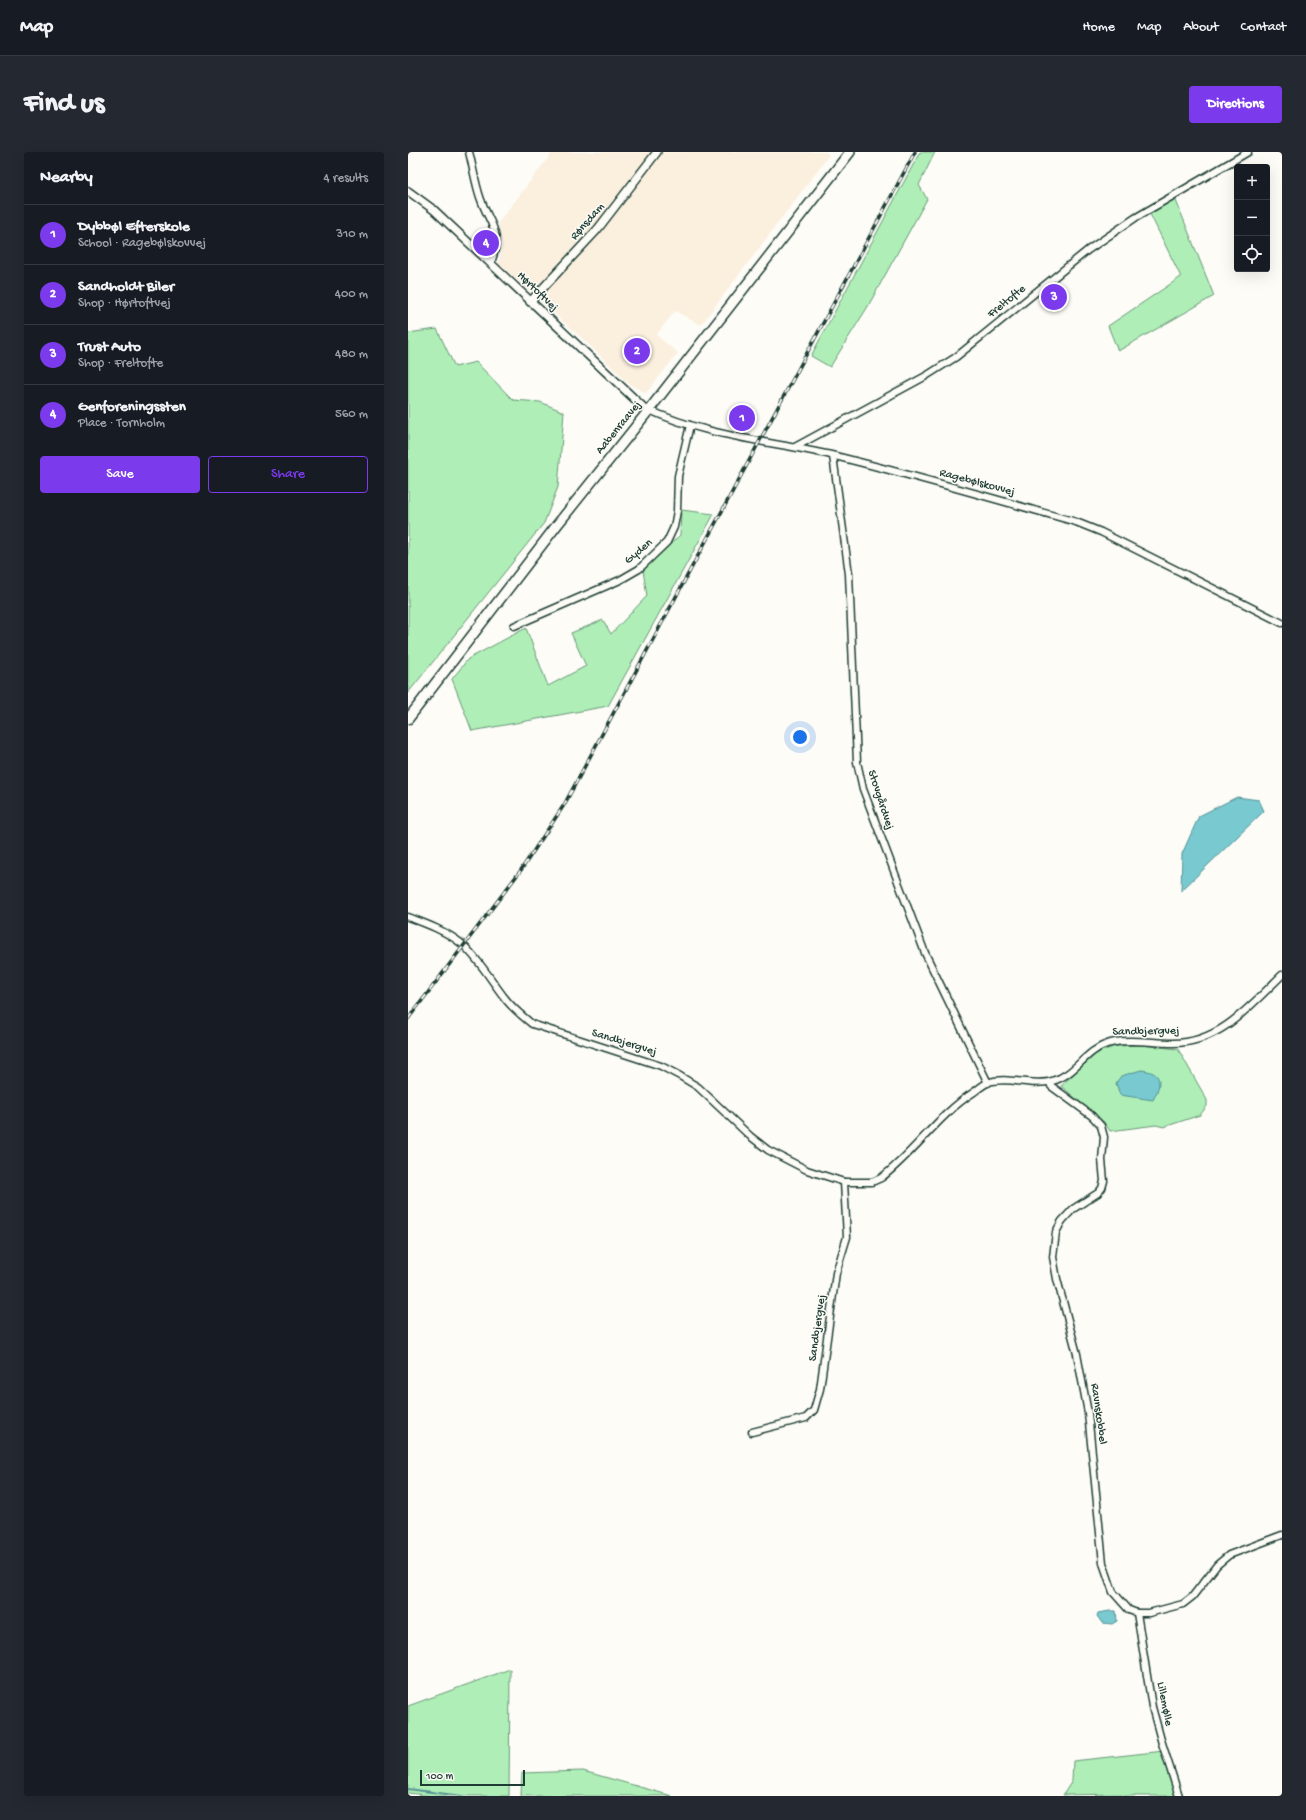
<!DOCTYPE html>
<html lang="en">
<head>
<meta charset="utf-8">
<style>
  :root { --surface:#171b24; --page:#242831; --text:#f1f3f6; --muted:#9ea1a6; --line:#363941; --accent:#7c3aed }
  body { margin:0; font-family:"Gochi Hand",sans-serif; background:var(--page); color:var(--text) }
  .controls { position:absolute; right:12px; top:12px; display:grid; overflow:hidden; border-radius:4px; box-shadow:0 4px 16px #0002 }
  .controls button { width:36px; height:36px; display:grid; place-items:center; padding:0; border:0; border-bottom:1px solid var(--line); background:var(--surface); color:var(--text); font:20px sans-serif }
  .scale { position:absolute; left:12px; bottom:10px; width:105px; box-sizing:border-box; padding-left:4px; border:2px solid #1f3d34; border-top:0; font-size:11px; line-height:14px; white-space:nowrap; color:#1f3d34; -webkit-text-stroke:3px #fdfcf7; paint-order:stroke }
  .you { position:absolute; left:392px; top:585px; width:14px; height:14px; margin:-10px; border:3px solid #fff; border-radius:50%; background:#1a73e8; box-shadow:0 0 0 6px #1a73e833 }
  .badge { display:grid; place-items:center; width:26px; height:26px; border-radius:50%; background:var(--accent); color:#fff; font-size:13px; font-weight:700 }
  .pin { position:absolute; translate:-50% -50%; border:2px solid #fff; box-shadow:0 1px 4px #0006 }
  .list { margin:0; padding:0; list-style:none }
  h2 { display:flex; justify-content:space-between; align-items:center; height:52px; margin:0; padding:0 16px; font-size:17px }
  h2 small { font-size:13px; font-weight:400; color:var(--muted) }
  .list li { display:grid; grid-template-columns:26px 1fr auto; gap:12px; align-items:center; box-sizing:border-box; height:60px; padding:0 16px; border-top:1px solid var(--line) }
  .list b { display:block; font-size:15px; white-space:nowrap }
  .list p { margin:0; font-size:13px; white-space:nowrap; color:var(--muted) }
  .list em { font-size:13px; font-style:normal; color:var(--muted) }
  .actions { display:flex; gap:8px; padding:12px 16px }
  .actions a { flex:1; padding:9px 0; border:1px solid var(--accent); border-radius:4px; text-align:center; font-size:14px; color:var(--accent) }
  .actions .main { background:var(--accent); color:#fff }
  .icon { flex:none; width:22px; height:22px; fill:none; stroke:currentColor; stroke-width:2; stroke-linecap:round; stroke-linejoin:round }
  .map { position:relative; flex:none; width:874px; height:1644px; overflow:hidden; border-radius:4px }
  header { display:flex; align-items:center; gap:24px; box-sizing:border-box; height:56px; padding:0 20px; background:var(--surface); border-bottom:1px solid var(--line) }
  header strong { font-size:19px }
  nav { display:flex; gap:22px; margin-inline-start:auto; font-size:14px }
  .intro { display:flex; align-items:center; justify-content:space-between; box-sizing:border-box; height:96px; padding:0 24px }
  h1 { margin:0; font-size:28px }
  .button { padding:10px 18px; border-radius:4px; background:var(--accent); color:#fff; font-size:14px; font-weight:700 }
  main { display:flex; gap:24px; padding:0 24px }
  aside { flex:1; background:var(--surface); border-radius:4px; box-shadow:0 4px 16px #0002 }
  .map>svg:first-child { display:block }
  .built { fill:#fbefde }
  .green { fill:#afefb7; stroke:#679676 }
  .water { fill:#78c9d0; stroke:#549192 }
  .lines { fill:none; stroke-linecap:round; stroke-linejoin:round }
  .stream { stroke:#549192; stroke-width:2 }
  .minor-casing { stroke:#1f3d34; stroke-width:9 }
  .tertiary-casing { stroke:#1f3d34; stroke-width:10 }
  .primary-casing { stroke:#1f3d34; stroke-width:12 }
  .minor { stroke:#fdfcf7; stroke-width:6 }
  .tertiary { stroke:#fdfcf7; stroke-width:7 }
  .primary { stroke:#fdfcf7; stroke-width:9 }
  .rail-casing { stroke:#1f3d34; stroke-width:3.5 }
  .rail { stroke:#fdfcf7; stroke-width:2; stroke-dasharray:6; stroke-linecap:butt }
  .labels { text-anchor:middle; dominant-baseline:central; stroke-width:3; stroke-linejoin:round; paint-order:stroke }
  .street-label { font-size:12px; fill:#1f3d34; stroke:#fdfcf7 }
</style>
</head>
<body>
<header>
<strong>Map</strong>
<nav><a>Home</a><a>Map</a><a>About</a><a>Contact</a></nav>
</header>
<div class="intro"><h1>Find us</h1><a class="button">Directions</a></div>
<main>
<aside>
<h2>Nearby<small>4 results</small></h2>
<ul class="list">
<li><span class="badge">1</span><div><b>Dybbøl Efterskole</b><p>School · Ragebølskovvej</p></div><em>310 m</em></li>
<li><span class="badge">2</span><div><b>Sandholdt Biler</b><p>Shop · Hørtoftvej</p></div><em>400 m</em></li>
<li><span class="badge">3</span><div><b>Trust Auto</b><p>Shop · Freltofte</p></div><em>480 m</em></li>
<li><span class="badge">4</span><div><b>Genforeningssten</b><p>Place · Tornholm</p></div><em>560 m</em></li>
</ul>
<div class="actions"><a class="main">Save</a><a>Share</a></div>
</aside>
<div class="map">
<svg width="874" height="1644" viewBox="0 0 874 1644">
  <rect width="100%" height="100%" fill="#fdfcf7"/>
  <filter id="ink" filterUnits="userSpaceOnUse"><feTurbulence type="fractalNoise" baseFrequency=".025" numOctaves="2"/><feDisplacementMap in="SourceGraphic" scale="8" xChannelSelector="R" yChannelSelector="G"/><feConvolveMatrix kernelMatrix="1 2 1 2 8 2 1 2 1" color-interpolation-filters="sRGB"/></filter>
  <g filter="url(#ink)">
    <polygon class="built" points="145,0 418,0 421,3 293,173 267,159 248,183 270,201 238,241 221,232 177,189 90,111 94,100 90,71"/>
    <g class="green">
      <polygon points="512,0 527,0 511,33 519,47 459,156 422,215 403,204"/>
      <polygon points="767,46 806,144 710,199 700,174 773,125 742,62"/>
      <polygon points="29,177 47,215 68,210 105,248 132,250 156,260 150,335 136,371 0,541 0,181"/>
      <polygon points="273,358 306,362 200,554 64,579 44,527 60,507 118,476 140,534 178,514 163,481 195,468 203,482 239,444 235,418 272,383"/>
      <polygon points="733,893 770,897 799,948 799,954 792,963 756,975 748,973 702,979 696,970 653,934 690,900 709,894"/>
      <polygon points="102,1517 101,1644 24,1644 0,1641 0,1554"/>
      <polygon points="756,1599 770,1644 714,1644 713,1642 655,1643 664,1629 665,1609"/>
      <polygon points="175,1619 264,1644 113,1644 114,1621"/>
    </g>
    <g class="water">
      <polygon points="829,645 851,648 856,659 773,739 774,702 791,664"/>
      <path d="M733 918C755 920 754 931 745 948L712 943 708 931 713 924Z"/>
      <polygon points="702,1459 708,1459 709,1469 704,1472 694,1471 689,1464 690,1461"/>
    </g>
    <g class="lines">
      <polyline class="stream" points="0,1637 54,1644"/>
      <g class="minor-casing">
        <g id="minor">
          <path d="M61 0C65 15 67 30 72 45 82 75 95 77 83 111"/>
          <path d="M239 257C297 284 361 289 423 303 505 323 587 347 668 370L693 380 874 471"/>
          <polyline points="387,295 518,224 548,205 680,98 727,66 840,0"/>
          <polyline points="425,304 441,422 449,610 455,637 517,801 580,931"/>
          <polyline points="106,474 212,428 231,417 259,390 266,375 269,359 270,324 282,273"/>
          <path d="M0 765C19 772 38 779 54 792 71 807 82 827 96 845 104 856 114 864 124 872L253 914 272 924 290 935 342 984 360 998 399 1018 436 1030H464L473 1026C506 1001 530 963 566 940 570 937 576 932 581 930 601 924 624 935 644 929 666 924 677 899 699 892 719 886 744 891 765 891 812 891 843 853 874 823"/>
          <polyline points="642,930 643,934 684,964 693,974 696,985 694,1008 696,1029 694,1036 690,1041 665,1057 654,1069 648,1080 645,1105 649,1127 669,1202 680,1261 695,1411 705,1440 721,1458 729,1461 741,1461 775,1452 784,1445 809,1413 821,1403 874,1383"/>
          <polyline points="344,1280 398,1266 406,1258 412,1237 428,1121 439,1085 436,1030"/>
          <polyline points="729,1461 744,1555 753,1588 771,1644"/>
        </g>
      </g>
      <g class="tertiary-casing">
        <g id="tertiary">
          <polyline points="0,39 26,58 234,254"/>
          <polyline points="122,150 189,78 249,0"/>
        </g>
      </g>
      <g class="primary-casing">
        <polyline id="primary" points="0,567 149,373 241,258 442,0"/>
      </g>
      <use href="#minor" class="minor"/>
      <use href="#tertiary" class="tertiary"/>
      <use href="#primary" class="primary"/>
      <g class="rail-casing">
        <polyline id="rail" points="0,867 113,718 156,653 507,0"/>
      </g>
      <use href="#rail" class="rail"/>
    </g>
  </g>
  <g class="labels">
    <g class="street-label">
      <text transform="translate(180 70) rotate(-49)">Rønsdam</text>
      <text transform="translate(129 140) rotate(44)">Hørtoftvej</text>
      <text transform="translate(599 150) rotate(-39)">Freltofte</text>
      <text transform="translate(211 276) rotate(-51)">Aabenraavej</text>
      <text transform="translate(569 331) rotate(15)">Ragebølskovvej</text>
      <text transform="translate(231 400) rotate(-40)">Gyden</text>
      <text transform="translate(472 648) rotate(72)">Stovgårdvej</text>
      <text transform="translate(738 880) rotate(-1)">Sandbjergvej</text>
      <text transform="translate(216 891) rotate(17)">Sandbjergvej</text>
      <text transform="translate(410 1176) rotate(-82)">Sandbjergvej</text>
      <text transform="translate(690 1262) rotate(82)">Ravnskobbel</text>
      <text transform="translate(756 1552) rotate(79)">Lillemølle</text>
    </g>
  </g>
</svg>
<div class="controls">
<button>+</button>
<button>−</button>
<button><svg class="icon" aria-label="locate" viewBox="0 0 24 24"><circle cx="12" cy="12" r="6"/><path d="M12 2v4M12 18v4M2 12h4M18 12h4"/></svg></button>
</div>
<div class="scale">100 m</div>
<div class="you"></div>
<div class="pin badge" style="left:334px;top:266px">1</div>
<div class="pin badge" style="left:229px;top:199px">2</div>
<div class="pin badge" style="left:646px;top:145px">3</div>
<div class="pin badge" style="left:78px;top:91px">4</div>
</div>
</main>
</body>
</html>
